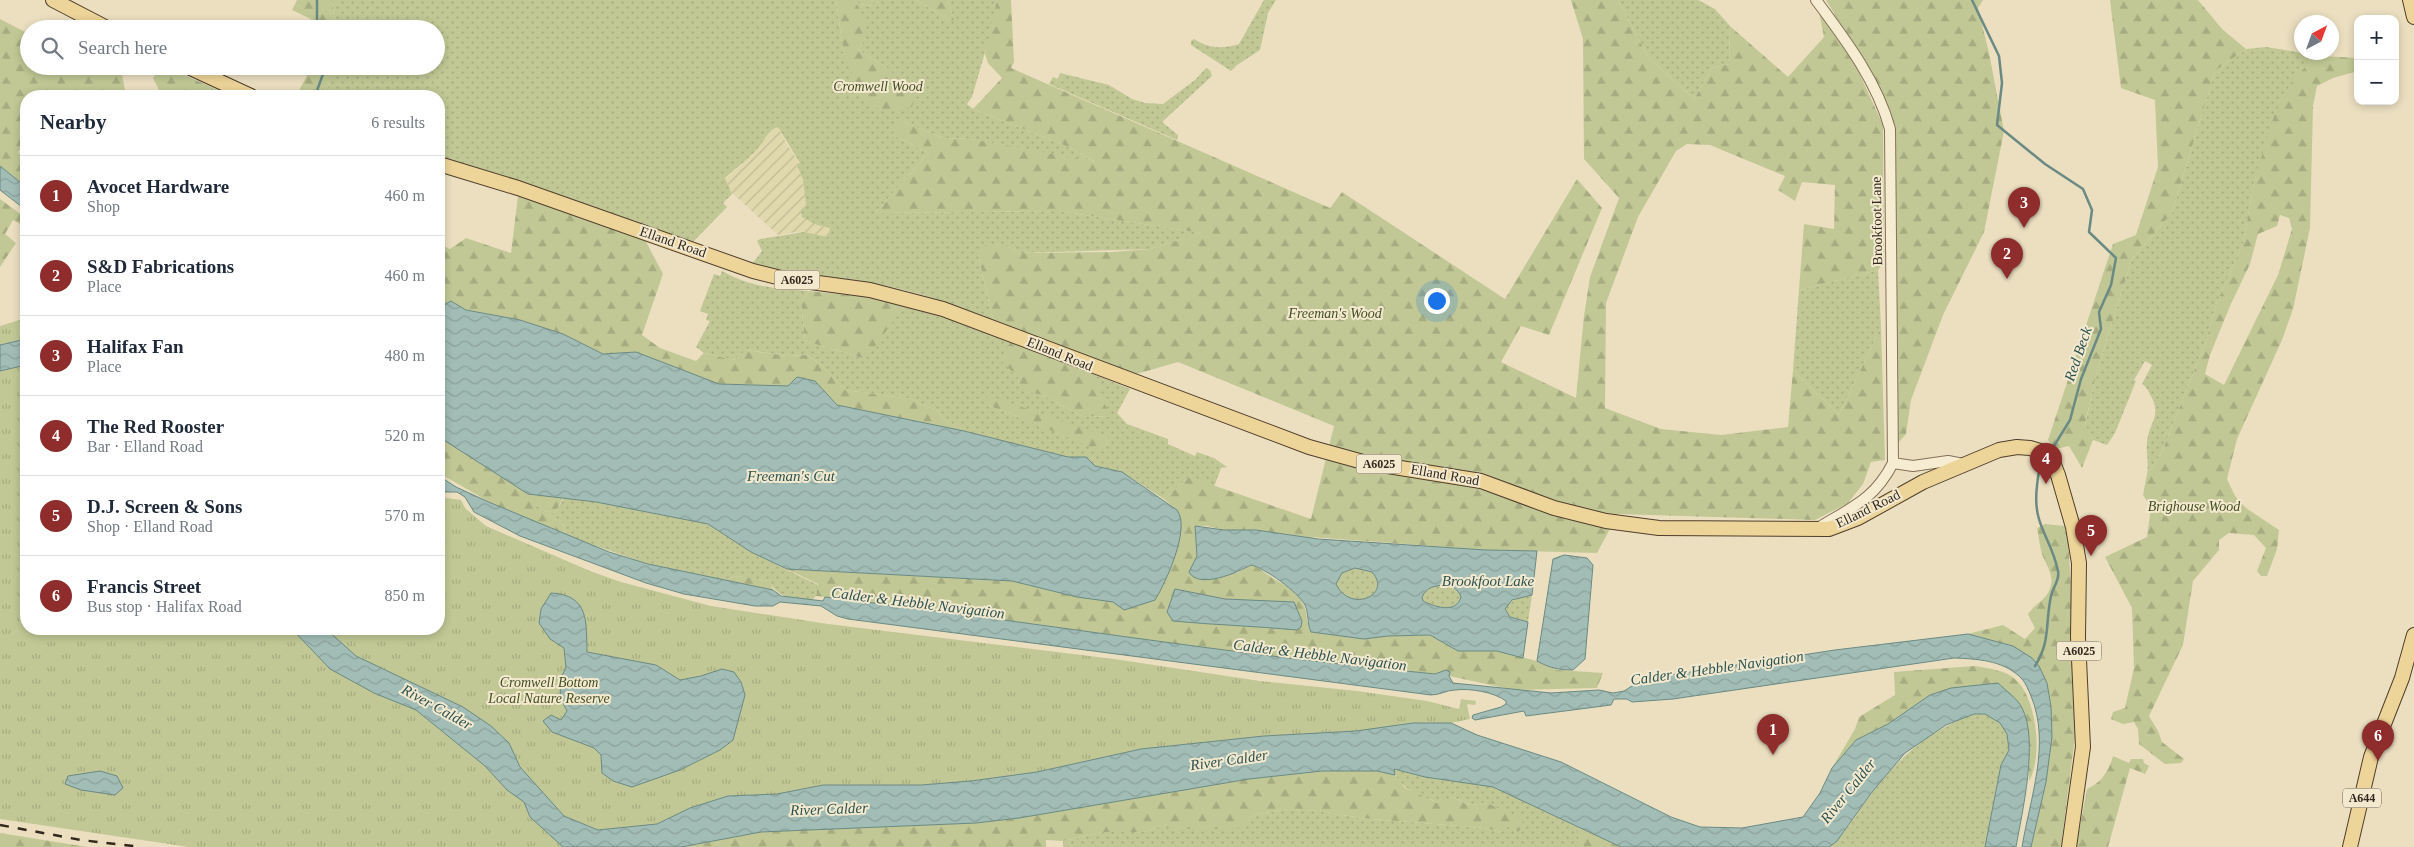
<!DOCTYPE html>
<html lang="en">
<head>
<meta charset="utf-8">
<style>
  :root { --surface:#fff; --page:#f2f2f3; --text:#1f2937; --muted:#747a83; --line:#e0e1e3; --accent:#8e2d2c }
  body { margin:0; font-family:Georgia,serif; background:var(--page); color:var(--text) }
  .controls { position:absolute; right:15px; top:15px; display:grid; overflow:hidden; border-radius:10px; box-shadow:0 2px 8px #0003 }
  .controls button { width:45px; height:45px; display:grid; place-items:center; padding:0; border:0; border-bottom:1px solid var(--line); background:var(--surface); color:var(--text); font:25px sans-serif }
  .compass { position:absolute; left:2294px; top:15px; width:45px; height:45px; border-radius:50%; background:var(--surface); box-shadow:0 2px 8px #0003; rotate:41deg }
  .you { position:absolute; left:1436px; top:300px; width:18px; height:18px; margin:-12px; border:4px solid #fff; border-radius:50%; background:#1a73e8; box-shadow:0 0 0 8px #1a73e833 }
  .badge { display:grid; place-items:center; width:32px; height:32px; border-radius:50%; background:var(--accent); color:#fff; font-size:16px; font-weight:700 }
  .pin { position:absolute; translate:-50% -41px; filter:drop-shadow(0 1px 2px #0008) }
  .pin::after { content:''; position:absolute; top:26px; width:18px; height:15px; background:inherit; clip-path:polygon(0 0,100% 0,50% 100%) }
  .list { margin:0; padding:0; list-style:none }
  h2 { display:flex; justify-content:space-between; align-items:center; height:65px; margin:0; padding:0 20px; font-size:21px }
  h2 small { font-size:16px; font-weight:400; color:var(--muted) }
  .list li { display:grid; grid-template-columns:32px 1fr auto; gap:15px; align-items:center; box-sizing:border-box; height:80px; padding:0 20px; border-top:1px solid var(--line) }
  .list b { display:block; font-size:19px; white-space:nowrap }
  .list p { margin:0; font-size:16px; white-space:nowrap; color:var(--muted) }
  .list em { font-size:16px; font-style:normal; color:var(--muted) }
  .icon { flex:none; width:28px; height:28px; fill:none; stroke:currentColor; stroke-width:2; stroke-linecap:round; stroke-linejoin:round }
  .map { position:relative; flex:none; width:2414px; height:847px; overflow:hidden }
  .search { position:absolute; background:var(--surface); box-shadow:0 2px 8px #0003; left:20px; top:20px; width:425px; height:55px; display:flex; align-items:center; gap:12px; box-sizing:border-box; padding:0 18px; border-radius:28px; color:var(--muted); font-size:19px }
  .panel { position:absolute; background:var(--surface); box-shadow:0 2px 8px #0003; left:20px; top:90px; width:425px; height:545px; border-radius:20px }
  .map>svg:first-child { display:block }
  .farmland { fill:url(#farmland-furrows) }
  .grass { fill:url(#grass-dots); fill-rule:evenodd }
  .forest { fill:url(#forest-firs); fill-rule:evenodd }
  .park { fill:url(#park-tufts) }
  .water { fill:url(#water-waves); stroke:#6a8a83; fill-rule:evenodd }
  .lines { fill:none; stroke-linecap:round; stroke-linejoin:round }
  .stream { stroke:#6a8a83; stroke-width:2.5 }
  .minor-casing { stroke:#837059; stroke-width:12 }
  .major-casing { stroke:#503e2d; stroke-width:16 }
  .minor { stroke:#f6ecd2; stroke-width:10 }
  .major { stroke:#edd498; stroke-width:14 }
  .rail { stroke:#33281d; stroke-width:2.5; stroke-dasharray:9 9; stroke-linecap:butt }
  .labels { text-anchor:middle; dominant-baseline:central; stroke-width:4; stroke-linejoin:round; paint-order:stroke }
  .shield { fill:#f3e9cf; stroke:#6d6252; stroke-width:1 }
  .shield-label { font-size:12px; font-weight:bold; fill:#33281d }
  .park-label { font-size:14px; font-style:italic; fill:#434e24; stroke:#f3e9cf }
  .street-label { font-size:14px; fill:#33281d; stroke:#f3e9cf }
  .water-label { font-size:15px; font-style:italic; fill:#2c5250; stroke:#f3e9cf }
</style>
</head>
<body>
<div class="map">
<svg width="2414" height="847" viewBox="0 0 2414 847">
  <defs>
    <pattern id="farmland-furrows" width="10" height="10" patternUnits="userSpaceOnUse" patternTransform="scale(1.25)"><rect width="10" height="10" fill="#e0d9ae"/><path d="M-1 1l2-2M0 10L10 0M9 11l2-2" fill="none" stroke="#c1ba95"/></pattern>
    <pattern id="grass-dots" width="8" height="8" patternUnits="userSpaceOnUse" patternTransform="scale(1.25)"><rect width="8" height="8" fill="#c1c895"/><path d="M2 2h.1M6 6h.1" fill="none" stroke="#a6ac80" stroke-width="1.8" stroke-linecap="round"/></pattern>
    <pattern id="forest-firs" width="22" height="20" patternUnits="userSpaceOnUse" patternTransform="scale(1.25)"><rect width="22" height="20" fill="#c1c895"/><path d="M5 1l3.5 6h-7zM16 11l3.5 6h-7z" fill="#a6ac80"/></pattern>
    <pattern id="park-tufts" width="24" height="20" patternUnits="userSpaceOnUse" patternTransform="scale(1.25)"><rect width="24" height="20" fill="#c1c895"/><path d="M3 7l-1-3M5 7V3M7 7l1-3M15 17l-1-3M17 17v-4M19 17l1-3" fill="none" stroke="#a6ac80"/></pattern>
    <pattern id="water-waves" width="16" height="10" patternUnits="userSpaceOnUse" patternTransform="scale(1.25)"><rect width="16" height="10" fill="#a2bdb6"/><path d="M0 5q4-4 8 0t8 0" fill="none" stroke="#8ca29c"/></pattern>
  </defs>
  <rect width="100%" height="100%" fill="#ebdfc0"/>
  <polygon class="farmland" points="778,127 786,143 800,164 797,165 803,180 806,205 817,225 831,228 828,237 795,232 778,235 731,192 725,179 751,156 773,128"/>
  <g class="grass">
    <path d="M333 0H836L844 56 889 69 858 50 865 38 855 3 871 6 874 0H916L951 21 954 20 948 0H997L991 32 972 97 967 104 973 109 1071 148 1096 163 972 139 943 138 901 121 893 135 929 153 875 213 1059 211 1202 233 1150 249 1020 253 1006 245 978 254 993 320C960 308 926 294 891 287 845 278 798 275 752 264L762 251 757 241 760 239 804 232 828 237 830 228 817 225 802 217 801 210 806 205 803 180 797 165 800 163 778 127C770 129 766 137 762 143 751 158 738 166 725 178L732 194 723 203 727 207 692 243 439 156V96H325L334 66H436V29H335Z"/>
    <path d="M1264 0H1276L1268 13 1260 50 1237 65 1231 71 1191 45V41L1194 39C1210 49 1222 49 1239 44Z"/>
    <polygon points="1618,0 1698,0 1715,9 1730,26 1729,64 1712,68 1694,99 1648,57"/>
    <path d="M2266 47 2322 56 2307 65 2255 178 2243 243 2216 305 2206 341 2162 452 2147 474C2149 463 2146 452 2147 442 2149 422 2162 417 2151 396 2148 391 2147 387 2142 384L2152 365 2145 361 2134 380 2136 381 2115 433 2107 445 2093 440 2085 425 2096 375 2132 259 2172 213 2215 71 2246 49Z"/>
    <polygon points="1206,68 1210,70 1212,76 1162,122 1178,135 1177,140 1049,84 1053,77 1058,79 1060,73 1109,85 1132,99 1145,103 1163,104 1195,80"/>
    <polygon points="1878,270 1881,327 1839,415 1793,370 1799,290"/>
    <path d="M722 271C749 287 778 289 809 291L801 302 805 341 862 358 905 305 964 324 1010 342 1002 361 1018 377 1019 388 1045 396 1081 416 1108 417 1096 375 1130 389 1117 413 1127 424 1168 439V444L1195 456 1197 452 1214 458 1227 467 1221 468 1214 487 1189 477 1164 499 1122 472 1095 466 1085 457H1068L964 431 944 419 938 411 911 399 845 390 818 362 807 355 787 356 747 350 734 360 704 353 696 347 710 321 706 320 708 314 700 311 714 274 720 276ZM990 406 1108 437 1106 445 1078 441Z"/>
    <path d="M564 498 596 502 708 524 751 552 818 585 816 596 812 600C795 598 776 599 770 581L737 576 723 580 648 564 565 535 563 522 532 507 535 504 545 511 555 513Z"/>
    <path d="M1355 568 1372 572C1393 595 1350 614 1336 584L1342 573Z"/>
    <path d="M1444 585 1459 591 1461 597C1456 614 1435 607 1423 601L1422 597C1427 587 1434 586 1444 585Z"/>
    <polygon points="1532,595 1528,622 1510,617 1506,613 1506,605 1522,596"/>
    <path d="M1974 714H1985L2000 723 2007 734 2009 750 2001 765 1985 847H1829C1847 833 1858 811 1872 793 1901 755 1929 731 1974 714Z"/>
    <path d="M1394 769 1425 777 1493 787 1578 827 1575 829 1584 847H1063V841L1103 832H1144L1167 824 1235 829 1254 815 1288 809 1320 811 1360 818 1484 828 1502 832 1486 803 1470 805 1453 797 1439 803C1421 795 1398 790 1394 769Z"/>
  </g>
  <g class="forest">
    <polygon points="297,0 333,0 335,29 312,29 311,19 292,10"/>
    <polygon points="836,0 874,0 871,6 856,3 867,21 865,38 858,50 889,69 914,100 912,107 889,111 867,106 844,56"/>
    <polygon points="916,0 948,0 954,20 951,21"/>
    <path d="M997 0H1011L1014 62 1011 68 1330 208 1342 192 1505 299 1577 179 1602 208 1549 335 1521 326 1501 362 1576 398 1584 316 1590 277 1619 198 1584 159 1583 39 1571 0H1618L1648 57 1694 99 1712 68 1729 64 1730 26 1788 77 1824 37 1819 12 1821 11 1849 51 1883 125 1884 263 1878 270 1799 290 1804 224 1834 229 1835 185 1802 182 1795 201 1778 190 1785 176 1710 145 1687 144 1676 151 1638 217 1606 303 1605 408 1661 429 1721 435 1788 427 1793 370 1839 415 1881 327 1885 460 1871 462 1863 484 1848 503 1815 520 1618 514 1597 553 1486 550 1311 537 1318 539 1256 530H1224L1207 526H1195L1197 556 1194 562 1237 573 1251 565C1261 568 1267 575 1276 580 1293 589 1308 601 1307 622L1364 639 1388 636 1430 635 1458 651H1497L1537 661 1558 670 1603 673 1597 688 1514 690 1449 676 1446 670 1435 674C1228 655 1023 620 816 596L818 584 787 569 1012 581 1077 597 1113 602 1177 510 1164 499 1189 477 1311 519 1334 426 1178 362 1133 375 993 320 978 254 987 244 1006 245 1020 253 1112 252 1150 249 1201 233 1059 211 875 213 929 153 893 135 894 125 901 121 943 138 972 139 1095 162 1071 148 973 109 1002 78 988 63 985 54ZM1176 589 1225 599 1258 601 1297 630C1255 626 1214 625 1173 621Z"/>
    <polygon points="1826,0 1983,0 1978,8 1989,53 2004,131 1984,232 1943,315 1911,400 1906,434 1898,443 1896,200 1891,114 1877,85"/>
    <polygon points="2110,0 2198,0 2222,29 2246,49 2215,71 2172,213 2132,259 2096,375 2085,424 2093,440 2082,468 2069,446 2056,449 2048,440 2113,244 2136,235 2158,167 2155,100 2121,88"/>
    <polygon points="0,19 29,34 29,66 103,66 122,74 126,96 26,96 26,143 18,152 26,161 26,187 0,166"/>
    <path d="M2322 56 2358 58V71L2333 78 2317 86 2313 106 2310 228 2293 309 2282 340 2237 439 2227 479 2235 496 2246 508 2279 530 2277 549 2267 576H2261L2257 571 2266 548 2254 535 2229 533 2219 540V550L2193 581 2183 645 2149 716 2158 731 2162 742 2184 759 2181 763 2165 764 2139 744 2138 729 2134 722 2123 724 2111 719 2113 712 2125 708 2134 668 2132 608 2105 557 2147 537 2151 507 2143 495 2147 474 2162 452 2206 341 2216 305 2243 243 2255 178 2274 116 2290 84 2307 65ZM2280 215 2289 218 2292 229 2278 275 2224 385 2205 374 2210 355 2230 306 2250 264 2258 234 2277 226Z"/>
    <polygon points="312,66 334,66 325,96 296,96"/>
    <polygon points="175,71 232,96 162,96 153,78 157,72"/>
    <polygon points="518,196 644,238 663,274 642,335 660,348 696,361 704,353 734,360 746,350 787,356 807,355 818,362 845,390 911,399 938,411 944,419 964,431 837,405 815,381 797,377 788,386 719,384 636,352 603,354 563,334 520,320 466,310 451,301 439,308 439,244 450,249 466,238 511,253"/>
    <polygon points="0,199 26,218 26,227 13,220 5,234 16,243 0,267"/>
    <polygon points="809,291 881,298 905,305 868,356 862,358 805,341 801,302"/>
    <polygon points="1010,342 1096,375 1109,417 1081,416 1045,396 1019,389 1018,377 1001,361"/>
    <polygon points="990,396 1108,437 1106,445 1099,450 990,406 986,398"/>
    <polygon points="439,437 528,494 563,498 555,513 545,511 535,504 533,507 563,522 565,535 491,503 439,473"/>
    <path d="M2045 524 2065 526 2068 536 2071 588 2075 737 2061 847H2031L2046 782 2047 683 1968 634 2003 625 2025 639 2035 628 2028 614C2034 605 2045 600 2049 591 2055 578 2049 570 2044 559 2040 550 2039 538 2037 528Z"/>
    <polygon points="737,576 770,581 773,590 723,580"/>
    <path d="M1974 666C1988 668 2007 670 2017 681 2037 701 2043 757 2029 781L2028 734 2022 708 1888 724 1856 740 1832 768 1855 729 1859 717 1895 695 1894 672Z"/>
    <path d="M2113 756 2129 763 2131 759H2143L2144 763 2149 766 2145 774 2130 768 2108 847H2076L2087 789C2101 783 2109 771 2113 756Z"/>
    <polygon points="1322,771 1377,771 1395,775 1405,788 1438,803 1453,797 1469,805 1486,803 1508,812 1520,818 1524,825 1518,832 1510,825 1502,832 1484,828 1360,818 1320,811 1288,809 1254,815 1236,829 1175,829 1167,824 1144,832 1103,832 1063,841 1046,840 1046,847 681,847 761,832 976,823 1019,818 1249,779"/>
    <polygon points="1578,827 1621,847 1584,847 1575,829"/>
    <polygon points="0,833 87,847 0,847"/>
  </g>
  <polygon class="park" points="26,318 26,629 439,629 439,497 461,500 465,508 486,526 590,571 621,582 711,606 828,624 1114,659 1260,681 1357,691 1427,701 1459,709 1461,699 1476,701 1475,705 1467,704 1470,719 1451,723 1413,723 1356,731 1264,736 1141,749 1037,772 971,781 921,785 823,785 777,794 728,796 690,808 657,824 629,828 598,830 565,816 566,847 189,847 0,819 0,326"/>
  <g class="water">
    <polygon points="0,166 26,187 26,210 0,190"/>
    <path d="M451 301 466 310 520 320 563 334 603 354 636 352 719 384 788 386 797 377 815 381 837 405 964 431 1068 457H1086L1095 466 1122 472 1177 510C1191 528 1166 582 1155 600L1124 610 1113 602 1077 597 1012 581 787 569 751 552 708 524 596 502 528 494 439 437V308Z"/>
    <polygon points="26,339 26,365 0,371 0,345"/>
    <path d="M439 476 456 487 491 503 609 552 648 564 773 590 781 596 823 601 825 597C1029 621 1231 655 1435 674L1446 670 1450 672 1449 676 1453 683 1551 693 1599 690 1613 693 1624 691 1640 681 1651 678 1835 650 1968 634 2013 646 2032 658 2039 666 2047 683 2051 707 2052 737 2046 782 2031 847H2022C2030 798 2051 744 2031 696 2028 689 2025 681 2019 676 2001 660 1977 659 1954 658L1673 699 1632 702 1627 699H1614L1611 705 1526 716 1524 711 1475 720 1472 718 1473 715 1501 707 1506 704V701C1494 692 1470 688 1455 690 1447 690 1440 695 1431 695L848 619 837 616 821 606 780 602 773 606H755L684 594 646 583 520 536 474 512 465 497 457 492H439Z"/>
    <path d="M1195 526 1224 530H1256L1318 539 1486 550 1537 551 1532 595 1512 600 1505 609 1510 617 1528 622 1523 658 1497 651H1458L1430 635 1388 636 1364 639 1311 632C1307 623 1309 614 1305 605 1298 592 1265 568 1251 565 1238 572 1199 590 1189 572L1197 556ZM1355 568 1372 572C1393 595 1350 614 1336 584L1342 573ZM1444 585C1453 586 1458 589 1461 597 1456 614 1435 607 1423 601L1422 597C1427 587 1434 586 1444 585Z"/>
    <path d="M1564 555 1587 558 1593 565 1585 659 1573 670C1559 670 1550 668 1537 661L1553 559Z"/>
    <path d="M1175 589 1225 599 1294 602 1302 621 1301 627 1297 630C1255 626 1214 625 1173 621L1167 612Z"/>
    <path d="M551 593C590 595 586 623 587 652L656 665 680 680 701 676 722 669 734 672 741 682 745 695 733 740 720 750 680 770 632 787 613 781 602 773 601 755 594 748 552 732 543 721 551 715 561 720 567 711 560 697 561 677 566 668 564 648 550 639 539 623 541 609Z"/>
    <path d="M292 629H326L356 656 463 707 491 726 509 743 520 767 564 816 598 830 657 824 690 808 728 796 777 794 823 785H921L971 781 1037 772 1141 749 1264 736 1356 731 1413 723H1451L1477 735 1561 762 1671 817 1700 827 1742 828 1803 817 1820 793 1832 768 1856 740 1888 724 1930 695 1951 688 1998 683C2005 690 2018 699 2022 708 2039 740 2022 813 2016 847H1985L2001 765 2009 750 2007 734 2000 723 1985 714H1974L1946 725 1905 753 1872 792 1837 841 1829 847H1621L1493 787 1425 777 1394 769 1395 775 1377 771H1322L1249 779 1019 818 976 823 761 832 681 847H563L530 817 524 802 507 790 485 766 416 710 374 693 330 669Z"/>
    <polygon points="100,771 117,776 123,788 115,795 81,790 65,784 68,776"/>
  </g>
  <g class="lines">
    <g class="stream">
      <polyline points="1972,0 1999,56 2002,83 1997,125 2045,164 2083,189 2092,210 2089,232 2116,258 2111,285 2099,312 2101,329 2081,379 2070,420 2049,454"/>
      <polyline points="317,29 317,0"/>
      <polyline points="315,96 323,74 323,66"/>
      <path d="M2035 666C2051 641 2045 623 2051 596 2053 586 2060 581 2058 571 2051 536 2032 526 2037 486 2038 475 2039 469 2044 460"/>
    </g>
    <g class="minor-casing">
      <g id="minor">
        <path d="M1816 0C1845 39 1877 81 1890 129L1893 463 1913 466 1948 461 1963 464"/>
        <path d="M1818 528C1852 507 1874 500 1893 463"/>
      </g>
    </g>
    <g class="major-casing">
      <g id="major">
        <polyline points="53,0 109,29"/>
        <polyline points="2410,0 2414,17"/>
        <polyline points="186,66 251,96"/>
        <polyline points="439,164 518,188 753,271 781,278 870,290 943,309 1309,447 1363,462 1481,481 1554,508 1606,521 1659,528 1829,529 1858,518 1923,482 1999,450 2017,447 2030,448 2040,451 2053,462 2058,475 2073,527 2079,563 2078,637 2083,747 2069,847"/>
        <polyline points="2350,847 2371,757 2402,678 2414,635"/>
      </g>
    </g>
    <use href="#minor" class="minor"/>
    <use href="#major" class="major"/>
    <polyline class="rail" points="0,825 81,840 141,847"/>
  </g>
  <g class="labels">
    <g class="shield">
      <rect x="774.5" y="270.5" width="45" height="19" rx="4"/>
      <rect x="1356.5" y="454.5" width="45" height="19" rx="4"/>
      <rect x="2056.5" y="641.5" width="45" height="19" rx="4"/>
      <rect x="2343" y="788.5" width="38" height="19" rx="4"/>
    </g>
    <g class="shield-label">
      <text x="797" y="280">A6025</text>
      <text x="1379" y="464">A6025</text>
      <text x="2079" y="651">A6025</text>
      <text x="2362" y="798">A644</text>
    </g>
    <g class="park-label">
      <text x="878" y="86">Cromwell Wood</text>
      <text x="1335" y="313">Freeman's Wood</text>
      <text x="2194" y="506">Brighouse Wood</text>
      <text x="549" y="682">Cromwell Bottom<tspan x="549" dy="16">Local Nature Reserve</tspan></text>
    </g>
    <g class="street-label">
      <text transform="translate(1877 221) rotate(-91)">Brookfoot Lane</text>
      <text transform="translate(673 242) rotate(19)">Elland Road</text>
      <text transform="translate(1060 354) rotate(22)">Elland Road</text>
      <text transform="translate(1445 475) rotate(10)">Elland Road</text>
      <text transform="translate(1868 509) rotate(-26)">Elland Road</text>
    </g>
    <g class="water-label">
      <text transform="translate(2078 354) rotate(-71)">Red Beck</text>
      <text x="791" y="476">Freeman's Cut</text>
      <text x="1488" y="581">Brookfoot Lake</text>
      <text transform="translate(918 603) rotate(7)">Calder &amp; Hebble Navigation</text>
      <text transform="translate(1320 655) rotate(7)">Calder &amp; Hebble Navigation</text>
      <text transform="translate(1717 668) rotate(-8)">Calder &amp; Hebble Navigation</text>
      <text transform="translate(437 707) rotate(29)">River Calder</text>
      <text transform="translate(1229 760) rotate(-8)">River Calder</text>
      <text transform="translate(1848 791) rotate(-51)">River Calder</text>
      <text transform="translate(829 809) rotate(-2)">River Calder</text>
    </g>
  </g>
</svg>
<div class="controls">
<button>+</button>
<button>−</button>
</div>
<svg class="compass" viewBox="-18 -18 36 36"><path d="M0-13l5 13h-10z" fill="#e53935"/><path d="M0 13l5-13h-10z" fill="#747a83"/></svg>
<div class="you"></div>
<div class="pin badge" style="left:1773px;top:755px">1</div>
<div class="pin badge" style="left:2007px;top:279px">2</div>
<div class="pin badge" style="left:2024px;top:228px">3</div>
<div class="pin badge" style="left:2046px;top:484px">4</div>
<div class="pin badge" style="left:2091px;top:556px">5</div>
<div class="pin badge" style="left:2378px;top:761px">6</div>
<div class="search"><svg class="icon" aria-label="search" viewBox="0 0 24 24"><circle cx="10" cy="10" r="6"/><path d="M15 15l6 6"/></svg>Search here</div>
<section class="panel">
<h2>Nearby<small>6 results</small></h2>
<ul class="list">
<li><span class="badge">1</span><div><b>Avocet Hardware</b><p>Shop</p></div><em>460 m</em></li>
<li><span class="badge">2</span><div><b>S&amp;D Fabrications</b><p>Place</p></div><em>460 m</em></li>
<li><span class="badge">3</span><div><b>Halifax Fan</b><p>Place</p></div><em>480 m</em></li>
<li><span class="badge">4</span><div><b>The Red Rooster</b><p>Bar · Elland Road</p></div><em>520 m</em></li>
<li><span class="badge">5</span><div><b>D.J. Screen &amp; Sons</b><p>Shop · Elland Road</p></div><em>570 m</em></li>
<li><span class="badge">6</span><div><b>Francis Street</b><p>Bus stop · Halifax Road</p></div><em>850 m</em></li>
</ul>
</section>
</div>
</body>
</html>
